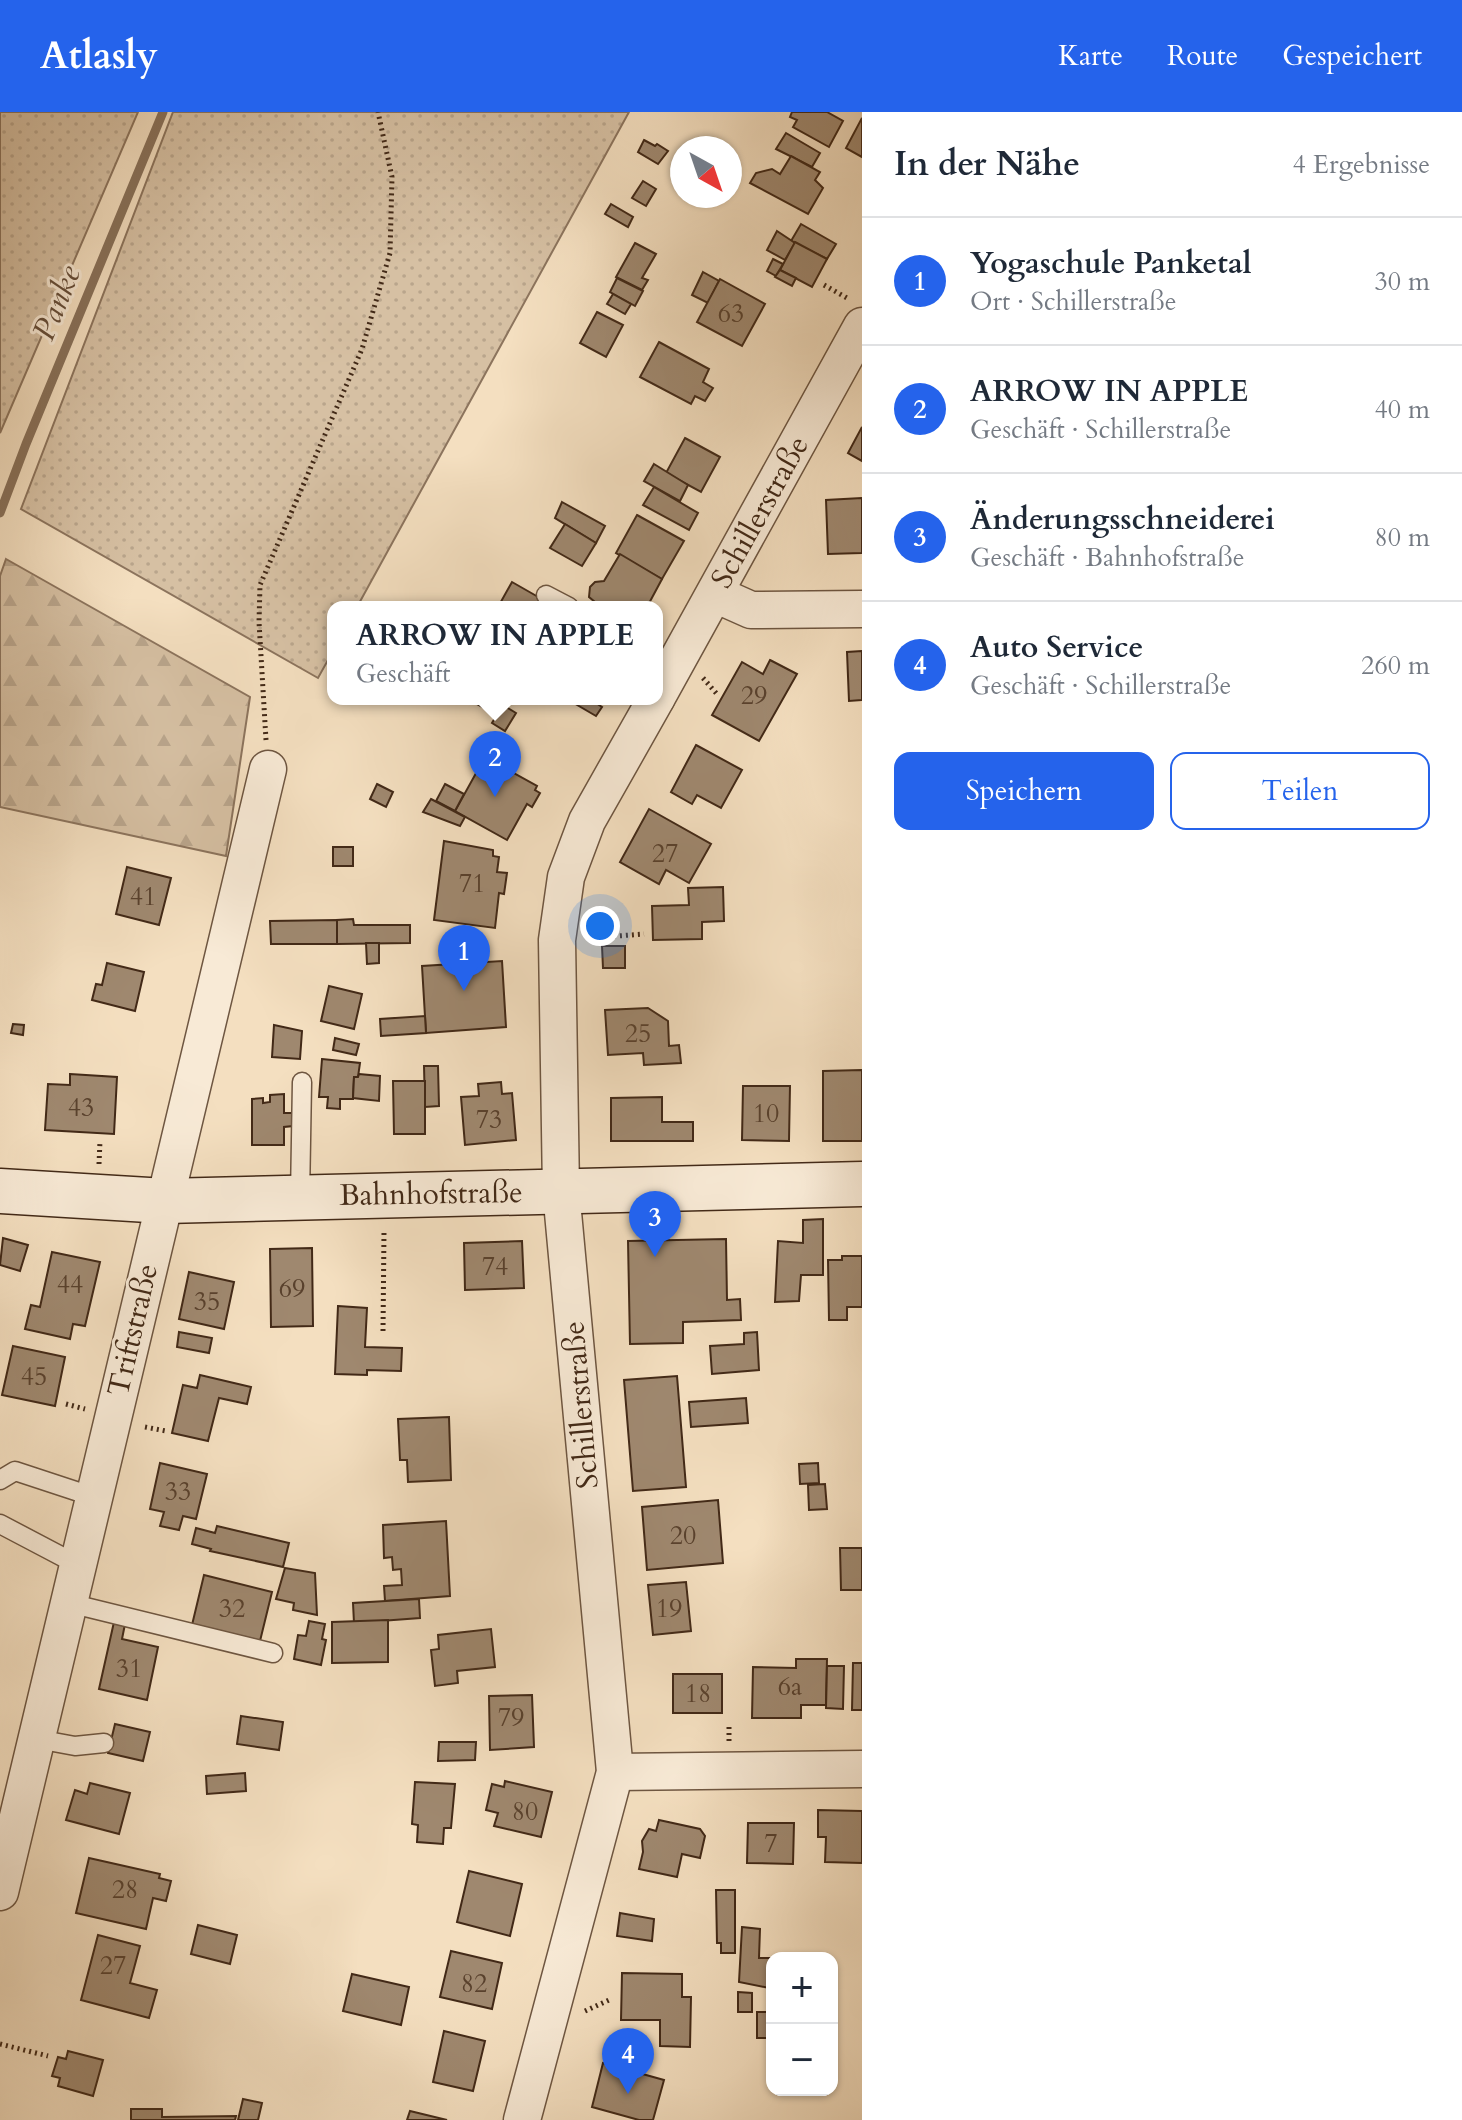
<!DOCTYPE html>
<html lang="de">
<head>
<meta charset="utf-8">
<style>
  :root { --surface:#fff; --page:#f6f6f7; --text:#1f2937; --muted:#747a83; --line:#e0e1e3; --accent:#2563eb }
  body { margin:0; font-family:Cardo,serif; background:var(--page); color:var(--text) }
  .controls { position:absolute; right:24px; bottom:24px; display:grid; overflow:hidden; border-radius:16px; box-shadow:0 2px 6px #0004 }
  .controls button { width:72px; height:72px; display:grid; place-items:center; padding:0; border:0; border-bottom:2px solid var(--line); background:var(--surface); color:var(--text); font:40px sans-serif }
  .compass { position:absolute; left:670px; top:24px; width:72px; height:72px; border-radius:50%; background:var(--surface); box-shadow:0 2px 6px #0004; rotate:140deg }
  .you { position:absolute; left:600px; top:814px; width:28px; height:28px; margin:-20px; border:6px solid #fff; border-radius:50%; background:#1a73e8; box-shadow:0 0 0 12px #1a73e833 }
  .badge { display:grid; place-items:center; width:52px; height:52px; border-radius:50%; background:var(--accent); color:#fff; font-size:26px; font-weight:700 }
  .pin { position:absolute; translate:-50% -66px; filter:drop-shadow(0 2px 4px #0008) }
  .pin::after { content:''; position:absolute; top:42px; width:28px; height:24px; background:inherit; clip-path:polygon(0 0,100% 0,50% 100%) }
  .popup { position:absolute; left:327px; top:489px; width:336px; height:104px; box-sizing:border-box; display:grid; place-content:center; border-radius:16px; background:var(--surface); filter:drop-shadow(0 2px 6px #0005); font-size:26px; white-space:nowrap; color:var(--muted) }
  .popup b { font-size:30px; color:var(--text) }
  .popup::after { content:''; position:absolute; left:50%; top:100%; margin-left:-16px; border:16px solid transparent; border-top-color:var(--surface) }
  .list { margin:0; padding:0; list-style:none }
  h2 { display:flex; justify-content:space-between; align-items:center; height:104px; margin:0; padding:0 32px; font-size:34px }
  h2 small { font-size:26px; font-weight:400; color:var(--muted) }
  .list li { display:grid; grid-template-columns:52px 1fr auto; gap:24px; align-items:center; box-sizing:border-box; height:128px; padding:0 32px; border-top:2px solid var(--line) }
  .list b { display:block; font-size:30px; white-space:nowrap }
  .list p { margin:0; font-size:26px; white-space:nowrap; color:var(--muted) }
  .list em { font-size:26px; font-style:normal; color:var(--muted) }
  .actions { display:flex; gap:16px; padding:24px 32px }
  .actions a { flex:1; padding:18px 0; border:2px solid var(--accent); border-radius:16px; text-align:center; font-size:28px; color:var(--accent) }
  .actions .main { background:var(--accent); color:#fff }
  .map { position:relative; flex:none; width:862px; height:2008px; overflow:hidden }
  header { display:flex; align-items:center; gap:48px; box-sizing:border-box; height:112px; padding:0 40px; background:var(--accent); color:#fff }
  header strong { font-size:38px }
  nav { display:flex; gap:44px; margin-inline-start:auto; font-size:28px }
  main { display:flex }
  aside { flex:1; background:var(--surface) }
  .map>svg:first-child { display:block }
  .grass { fill:url(#grass-dots); stroke:#8c745d; stroke-width:2 }
  .forest { fill:url(#forest-firs); stroke:#8c745d; stroke-width:2 }
  .lines { fill:none; stroke-linecap:round; stroke-linejoin:round }
  .stream { stroke:#88715a; stroke-width:9 }
  .building { fill:#9f886f; stroke:#422917; stroke-width:2 }
  .lane-casing { stroke:#6e5641; stroke-width:21 }
  .street-casing { stroke:#6e5641; stroke-width:39 }
  .secondary-casing { stroke:#422917; stroke-width:47 }
  .path { stroke:#422917; stroke-width:5; stroke-dasharray:2 4; stroke-linecap:butt }
  .lane { stroke:#f8ead6; stroke-width:18 }
  .street { stroke:#f8ead6; stroke-width:36 }
  .secondary { stroke:#f8ead6; stroke-width:44 }
  .labels { text-anchor:middle; dominant-baseline:central; stroke-width:6; stroke-linejoin:round; paint-order:stroke }
  .number-label { font-size:26px; fill:#59412d }
  .street-label { font-size:30px; fill:#422917; stroke:#f8ead6 }
  .water-label { font-size:32px; font-style:italic; fill:#654d39; stroke:#f8ead6 }
</style>
</head>
<body>
<header>
<strong>Atlasly</strong>
<nav><a>Karte</a><a>Route</a><a>Gespeichert</a></nav>
</header>
<main>
<div class="map">
<svg width="862" height="2008" viewBox="0 0 862 2008">
  <defs>
    <pattern id="grass-dots" width="8" height="8" patternUnits="userSpaceOnUse" patternTransform="scale(2)"><rect width="8" height="8" fill="#d6c0a3"/><path d="M2 2h.1M6 6h.1" fill="none" stroke="#b9a58c" stroke-width="1.8" stroke-linecap="round"/></pattern>
    <pattern id="forest-firs" width="22" height="20" patternUnits="userSpaceOnUse" patternTransform="scale(2)"><rect width="22" height="20" fill="#d6c0a3"/><path d="M5 1l3.5 6h-7zM16 11l3.5 6h-7z" fill="#b9a58c"/></pattern>
  </defs>
  <rect width="100%" height="100%" fill="#f4dfc0"/>
  <filter id="stains"><feTurbulence type="fractalNoise" baseFrequency=".0025" numOctaves="4"/><feColorMatrix values="0 0 0 0 .2 0 0 0 0 .09 0 0 0 0 .02 0 0 0 .5 -.17"/></filter>
  <radialGradient id="worn" r=".72"><stop offset=".6" stop-color="#630" stop-opacity="0"/><stop offset="1" stop-color="#630" stop-opacity=".3"/></radialGradient>
  <g class="grass">
    <polygon points="0,0 138,0 0,321"/>
    <polygon points="173,0 629,0 357,495 333,495 333,539 318,566 21,397"/>
  </g>
  <polygon class="forest" points="6,447 250,585 226,744 0,695 0,464"/>
  <g class="lines">
    <polyline class="stream" points="0,401 26,332 163,0"/>
  </g>
  <g class="building">
    <polygon points="792,0 827,0 843,9 829,35 793,15 797,8 790,5"/>
    <polygon points="862,6 862,45 846,36"/>
    <polygon points="786,21 820,41 812,55 776,37"/>
    <polygon points="644,28 655,34 657,32 668,39 658,52 638,40"/>
    <polygon points="791,44 820,60 815,68 823,76 808,102 750,71 756,61 772,57 780,62"/>
    <polygon points="643,69 656,77 646,94 632,86"/>
    <polygon points="611,92 633,105 628,115 605,102"/>
    <polygon points="801,112 836,132 827,147 791,129"/>
    <polygon points="777,119 795,131 785,148 767,138"/>
    <polygon points="795,130 827,147 812,175 780,158"/>
    <polygon points="635,131 656,142 642,166 648,168 642,178 616,165"/>
    <polygon points="773,147 783,152 776,164 767,159"/>
    <polygon points="780,158 796,166 792,174 775,165"/>
    <polygon points="703,160 719,169 708,191 692,183"/>
    <polygon points="617,166 643,179 635,194 610,180"/>
    <polygon points="720,167 765,192 742,234 697,210"/>
    <polygon points="613,182 631,192 625,202 607,192"/>
    <polygon points="597,200 623,213 606,245 580,231"/>
    <polygon points="659,230 709,257 703,270 713,276 705,289 695,284 691,292 640,265"/>
    <polygon points="862,315 862,349 848,341"/>
    <polygon points="685,326 720,345 701,380 666,361"/>
    <polygon points="654,352 688,373 680,389 644,369"/>
    <polygon points="654,375 698,401 689,418 643,393"/>
    <polygon points="862,386 862,441 828,442 826,388"/>
    <polygon points="562,390 605,414 596,431 555,406"/>
    <polygon points="637,403 684,429 662,467 616,441"/>
    <polygon points="565,412 596,431 582,454 550,436"/>
    <polygon points="620,442 662,467 647,495 601,495 589,485 590,475 595,470 604,469"/>
    <polygon points="512,470 547,490 544,495 498,495"/>
    <polygon points="862,539 862,588 849,589 847,540"/>
    <polygon points="770,548 797,562 759,629 712,603 742,550 763,562"/>
    <polygon points="480,587 500,587 505,590 497,603 477,592"/>
    <polygon points="567,587 590,587 602,595 596,604"/>
    <polygon points="503,593 516,601 505,619 492,611"/>
    <polygon points="696,633 742,658 721,696 697,683 692,692 671,680"/>
    <polygon points="485,645 537,674 535,678 540,681 532,695 527,692 507,728 455,699"/>
    <polygon points="377,672 393,680 386,695 370,687"/>
    <polygon points="445,672 464,682 455,699 436,689"/>
    <polygon points="431,687 465,705 460,714 423,700"/>
    <polygon points="649,697 711,732 689,771 666,758 659,772 620,750"/>
    <polygon points="444,729 493,738 493,744 499,745 497,760 507,761 504,782 499,781 495,816 434,808"/>
    <rect x="333" y="735" width="20" height="19"/>
    <polygon points="127,755 171,766 159,813 116,802"/>
    <polygon points="723,775 724,809 702,810 702,827 653,828 652,794 689,793 688,776"/>
    <polygon points="353,807 354,813 410,813 410,831 337,832 337,808"/>
    <polygon points="337,808 337,832 271,832 270,809"/>
    <polygon points="366,831 379,831 379,851 367,852"/>
    <polygon points="602,834 625,834 625,856 603,856"/>
    <polygon points="502,849 506,915 426,921 422,854"/>
    <polygon points="107,851 144,860 135,899 92,888 96,872 102,873"/>
    <polygon points="329,874 362,882 354,917 321,909"/>
    <polygon points="648,896 668,909 669,934 679,933 681,951 644,953 643,941 608,943 605,898"/>
    <polygon points="425,904 426,921 381,924 380,907"/>
    <polygon points="13,912 24,913 23,923 11,921"/>
    <polygon points="274,913 302,919 300,947 272,945"/>
    <polygon points="335,926 359,932 356,943 333,938"/>
    <polygon points="322,947 360,951 358,965 354,965 353,987 340,987 340,997 327,996 328,985 319,985"/>
    <polygon points="424,954 438,954 439,994 425,995"/>
    <polygon points="862,958 862,1029 823,1029 823,959"/>
    <polygon points="70,962 117,965 114,1022 45,1018 48,972 70,973"/>
    <polygon points="359,962 380,964 379,989 353,986 354,965 358,965"/>
    <polygon points="393,969 425,969 425,1022 394,1022"/>
    <polygon points="501,970 502,982 512,981 516,1028 465,1033 461,985 479,984 478,972"/>
    <polygon points="743,974 790,974 789,1029 742,1028"/>
    <polygon points="284,982 284,1001 293,1001 293,1014 284,1015 284,1033 252,1033 252,987 263,986 263,991 270,990 270,983"/>
    <polygon points="662,985 662,1010 693,1010 693,1029 611,1029 611,986"/>
    <polygon points="823,1107 823,1163 801,1163 799,1189 775,1190 778,1129 803,1131 803,1108"/>
    <polygon points="3,1126 28,1133 20,1159 0,1153"/>
    <polygon points="726,1127 727,1188 740,1187 741,1208 683,1210 683,1231 630,1232 628,1129"/>
    <polygon points="522,1129 524,1176 465,1178 464,1131"/>
    <polygon points="312,1136 313,1214 271,1215 270,1137"/>
    <polygon points="52,1140 100,1150 85,1214 73,1212 70,1227 25,1217 31,1193 40,1195"/>
    <polygon points="842,1144 862,1144 862,1195 847,1195 847,1208 829,1208 828,1148 842,1148"/>
    <polygon points="189,1160 234,1170 224,1217 179,1207"/>
    <polygon points="338,1194 367,1196 365,1235 402,1236 401,1259 367,1258 367,1263 335,1262"/>
    <polygon points="179,1220 212,1226 209,1241 177,1235"/>
    <polygon points="757,1220 759,1258 712,1262 710,1234 744,1232 744,1221"/>
    <polygon points="13,1234 65,1245 55,1294 2,1283"/>
    <polygon points="200,1263 251,1275 247,1292 219,1286 208,1329 172,1321 183,1273 197,1276"/>
    <polygon points="677,1264 686,1375 633,1379 624,1268"/>
    <polygon points="746,1286 748,1311 691,1315 689,1290"/>
    <polygon points="449,1305 451,1368 408,1370 407,1348 400,1348 398,1307"/>
    <polygon points="160,1351 207,1362 196,1407 183,1404 179,1418 160,1414 164,1400 150,1397"/>
    <polygon points="818,1351 819,1371 800,1372 799,1352"/>
    <polygon points="825,1372 827,1397 809,1398 808,1373"/>
    <polygon points="718,1388 723,1451 647,1458 642,1395"/>
    <polygon points="446,1409 450,1484 385,1489 384,1474 402,1473 401,1457 393,1458 392,1445 384,1446 383,1413"/>
    <polygon points="217,1414 289,1431 283,1455 210,1439 211,1437 192,1432 196,1416 215,1421"/>
    <polygon points="840,1436 862,1436 862,1478 841,1478"/>
    <polygon points="285,1456 315,1461 317,1503 293,1498 294,1491 276,1487"/>
    <polygon points="204,1463 272,1480 260,1529 192,1513"/>
    <polygon points="686,1470 691,1519 653,1523 648,1473"/>
    <polygon points="419,1487 420,1506 354,1511 353,1491"/>
    <polygon points="388,1508 388,1550 332,1551 332,1510"/>
    <polygon points="309,1509 325,1512 322,1527 326,1528 321,1553 294,1547 298,1523 306,1524"/>
    <polygon points="114,1510 125,1512 122,1527 158,1535 147,1588 99,1577"/>
    <polygon points="491,1517 495,1555 457,1559 458,1571 435,1574 431,1538 439,1537 438,1523"/>
    <polygon points="796,1547 827,1547 826,1593 801,1593 801,1606 752,1606 753,1555 796,1556"/>
    <polygon points="853,1551 862,1551 862,1598 852,1598"/>
    <polygon points="827,1554 844,1554 843,1597 826,1596"/>
    <rect x="673" y="1562" width="49" height="39"/>
    <polygon points="532,1583 534,1635 490,1638 489,1584"/>
    <polygon points="241,1604 283,1610 279,1638 237,1632"/>
    <polygon points="115,1612 150,1620 143,1649 108,1641"/>
    <polygon points="439,1630 476,1630 475,1648 438,1649"/>
    <polygon points="245,1661 246,1679 207,1682 206,1664"/>
    <polygon points="505,1669 552,1680 541,1725 494,1714 498,1701 486,1698 492,1672 504,1675"/>
    <polygon points="415,1670 455,1672 451,1716 444,1716 443,1732 417,1730 418,1713 412,1712"/>
    <polygon points="90,1671 130,1681 119,1722 66,1708 75,1678 87,1682"/>
    <polygon points="818,1698 862,1699 862,1751 825,1750 826,1725 818,1725"/>
    <polygon points="659,1708 700,1717 705,1724 700,1746 682,1742 677,1765 639,1757 643,1740 642,1729 649,1717 656,1719"/>
    <polygon points="748,1711 794,1711 793,1752 747,1751"/>
    <polygon points="89,1746 160,1762 159,1766 171,1769 166,1789 153,1786 146,1817 76,1801"/>
    <polygon points="469,1759 522,1772 510,1824 457,1810"/>
    <polygon points="716,1778 735,1778 735,1841 721,1841 721,1831 717,1831"/>
    <polygon points="620,1801 654,1807 652,1829 617,1824"/>
    <polygon points="198,1813 237,1823 230,1852 191,1842"/>
    <polygon points="742,1815 760,1817 759,1846 771,1846 769,1876 739,1870"/>
    <polygon points="98,1823 140,1834 130,1871 157,1878 149,1906 81,1888"/>
    <polygon points="451,1839 502,1851 492,1897 440,1885"/>
    <polygon points="622,1861 682,1862 682,1885 691,1885 690,1935 660,1934 660,1908 621,1908"/>
    <polygon points="352,1862 409,1875 401,1913 343,1899"/>
    <polygon points="738,1880 752,1881 752,1900 738,1900"/>
    <rect x="757" y="1900" width="15" height="26"/>
    <polygon points="444,1919 485,1929 473,1979 433,1970"/>
    <polygon points="68,1939 103,1948 93,1984 58,1974 60,1966 52,1964 58,1945 66,1947"/>
    <polygon points="603,1951 664,1968 653,2008 639,2008 592,1995"/>
    <polygon points="243,1987 262,1991 258,2008 238,2008"/>
    <polygon points="131,1997 162,1997 162,2005 236,2004 235,2008 131,2008"/>
    <polygon points="410,1999 447,2008 407,2008"/>
  </g>
  <g class="lines">
    <g class="lane-casing">
      <g id="lane">
        <polyline points="546,483 569,495"/>
        <polyline points="300,1085 302,970"/>
        <polyline points="0,1368 15,1359 94,1385"/>
        <polyline points="0,1412 78,1453"/>
        <polyline points="69,1491 273,1541"/>
        <polyline points="37,1627 75,1634 104,1631"/>
      </g>
    </g>
    <g class="street-casing">
      <g id="street">
        <polyline points="715,482 751,498 862,497"/>
        <polyline points="657,585 862,214"/>
        <polyline points="615,1660 862,1657"/>
        <polyline points="0,1780 268,657"/>
        <polyline points="522,2008 615,1660 561,1079 557,828 566,765 587,709 656,587"/>
      </g>
    </g>
    <g class="secondary-casing">
      <polyline id="secondary" points="0,1079 165,1089 862,1072"/>
    </g>
    <g class="path">
      <polyline points="824,173 847,186"/>
      <polyline points="703,566 717,582"/>
      <polyline points="266,628 259,510 260,473 362,237 390,141 392,65 378,0"/>
      <polyline points="590,826 644,822"/>
      <polyline points="99,1052 100,1029"/>
      <polyline points="651,1113 651,1129"/>
      <polyline points="383,1219 384,1120"/>
      <polyline points="66,1292 85,1297"/>
      <polyline points="145,1315 166,1319"/>
      <polyline points="729,1629 729,1612"/>
      <polyline points="585,1899 609,1888"/>
      <polyline points="0,1932 48,1944"/>
    </g>
    <use href="#lane" class="lane"/>
    <use href="#street" class="street"/>
    <use href="#secondary" class="secondary"/>
  </g>
  <g class="labels">
    <g class="number-label">
      <text x="731" y="201">63</text>
      <text x="754" y="583">29</text>
      <text x="665" y="741">27</text>
      <text x="472" y="771">71</text>
      <text x="143" y="784">41</text>
      <text x="638" y="921">25</text>
      <text x="81" y="995">43</text>
      <text x="766" y="1001">10</text>
      <text x="489" y="1007">73</text>
      <text x="495" y="1154">74</text>
      <text x="70" y="1172">44</text>
      <text x="292" y="1176">69</text>
      <text x="207" y="1189">35</text>
      <text x="34" y="1264">45</text>
      <text x="178" y="1379">33</text>
      <text x="683" y="1423">20</text>
      <text x="232" y="1496">32</text>
      <text x="669" y="1496">19</text>
      <text x="129" y="1556">31</text>
      <text x="790" y="1574">6a</text>
      <text x="698" y="1581">18</text>
      <text x="511" y="1605">79</text>
      <text x="525" y="1699">80</text>
      <text x="771" y="1731">7</text>
      <text x="125" y="1777">28</text>
      <text x="113" y="1853">27</text>
      <text x="474" y="1871">82</text>
    </g>
    <g class="street-label">
      <text transform="translate(760 400) rotate(-61)">Schillerstraße</text>
      <text transform="translate(431 1082) rotate(-1)">Bahnhofstraße</text>
      <text transform="translate(133 1218) rotate(-77)">Triftstraße</text>
      <text transform="translate(581 1293) rotate(-95)">Schillerstraße</text>
    </g>
    <g class="water-label">
      <text transform="translate(57 191) rotate(-68)">Panke</text>
    </g>
  </g>
  <rect width="100%" height="100%" filter="url(#stains)"/>
  <rect width="100%" height="100%" fill="url(#worn)"/>
</svg>
<div class="controls">
<button>+</button>
<button>−</button>
</div>
<svg class="compass" viewBox="-18 -18 36 36"><path d="M0-13l5 13h-10z" fill="#e53935"/><path d="M0 13l5-13h-10z" fill="#747a83"/></svg>
<div class="you"></div>
<div class="pin badge" style="left:464px;top:879px">1</div>
<div class="pin badge" style="left:495px;top:685px">2</div>
<div class="popup"><b>ARROW IN APPLE</b>Geschäft</div>
<div class="pin badge" style="left:655px;top:1145px">3</div>
<div class="pin badge" style="left:628px;top:1982px">4</div>
</div>
<aside>
<h2>In der Nähe<small>4 Ergebnisse</small></h2>
<ul class="list">
<li><span class="badge">1</span><div><b>Yogaschule Panketal</b><p>Ort · Schillerstraße</p></div><em>30 m</em></li>
<li><span class="badge">2</span><div><b>ARROW IN APPLE</b><p>Geschäft · Schillerstraße</p></div><em>40 m</em></li>
<li><span class="badge">3</span><div><b>Änderungsschneiderei</b><p>Geschäft · Bahnhofstraße</p></div><em>80 m</em></li>
<li><span class="badge">4</span><div><b>Auto Service</b><p>Geschäft · Schillerstraße</p></div><em>260 m</em></li>
</ul>
<div class="actions"><a class="main">Speichern</a><a>Teilen</a></div>
</aside>
</main>
</body>
</html>
